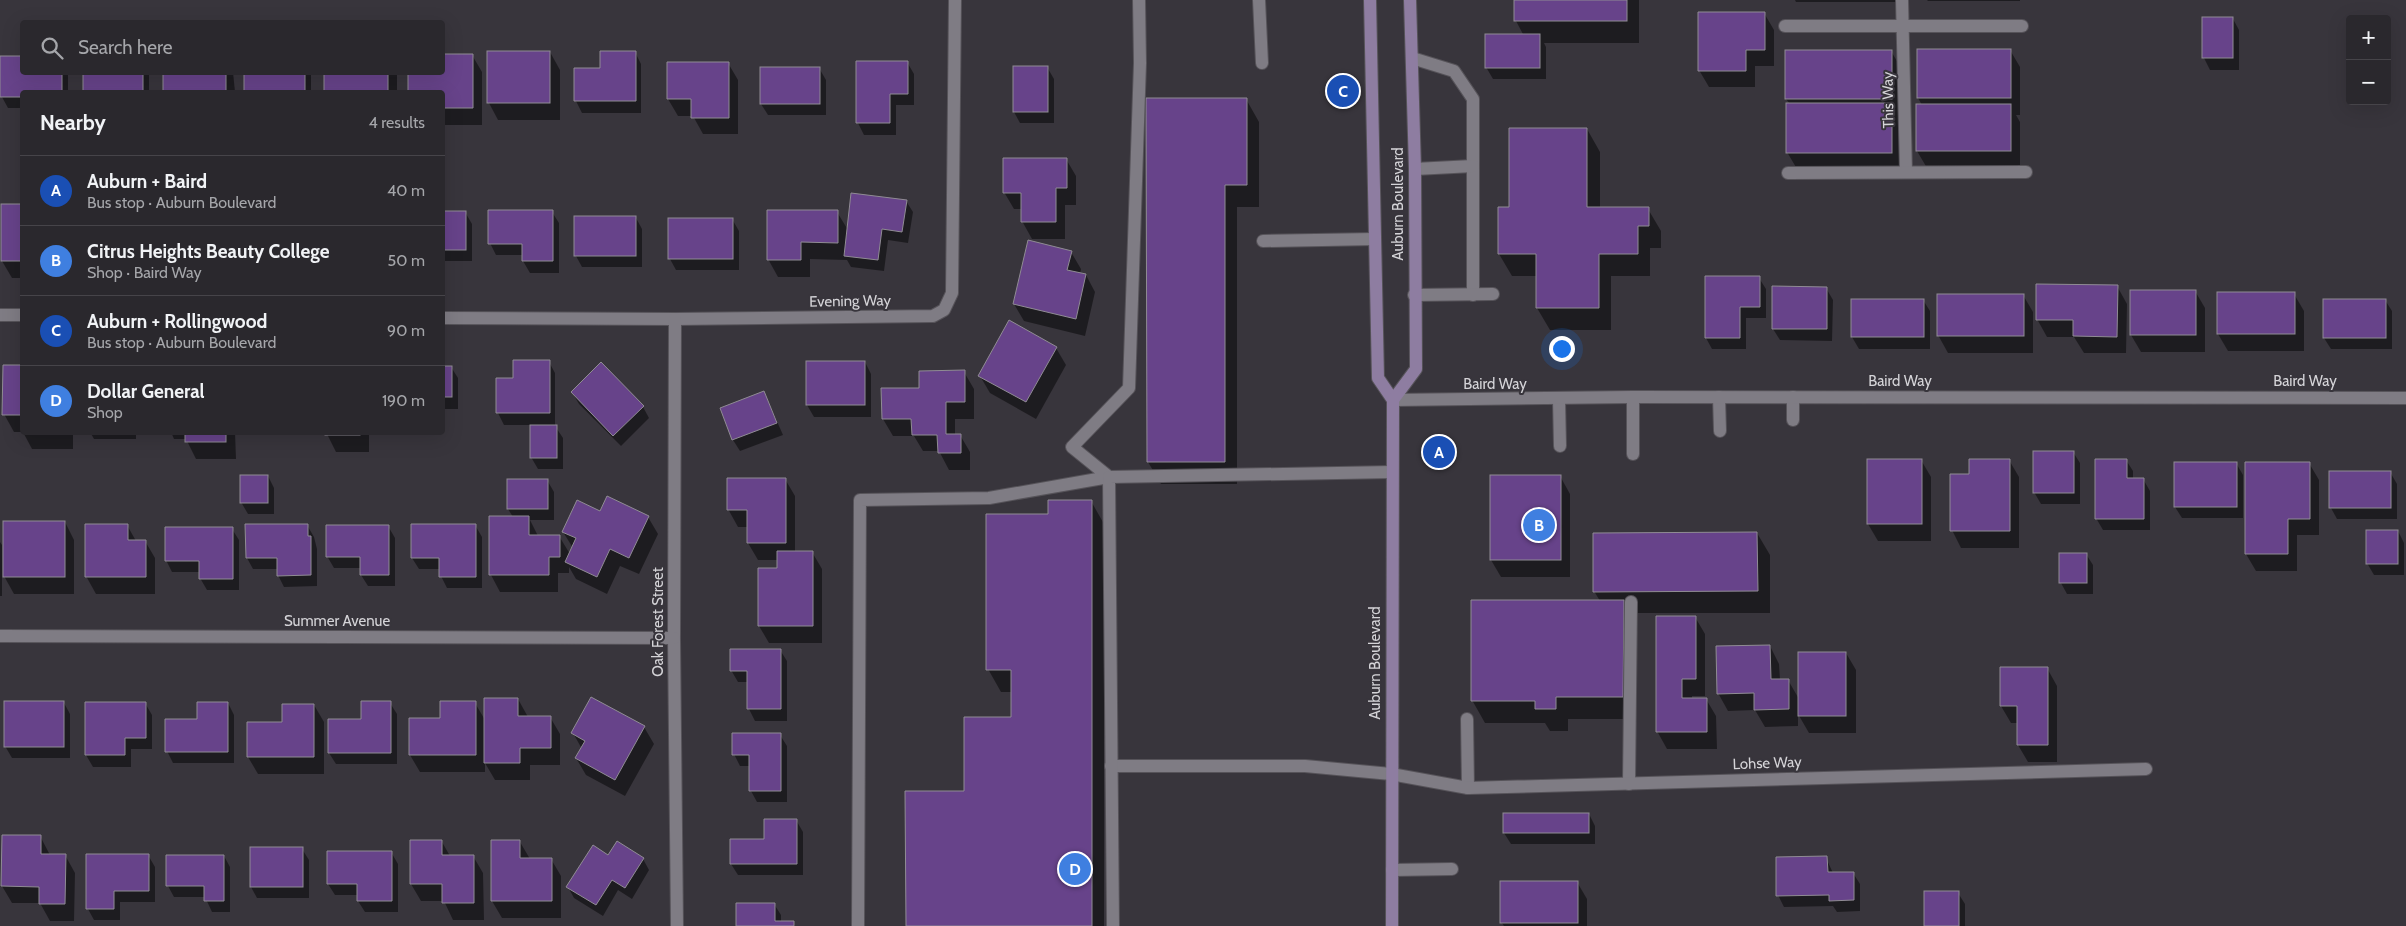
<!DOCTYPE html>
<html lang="en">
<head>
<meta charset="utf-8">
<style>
  :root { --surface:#2a282d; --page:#363439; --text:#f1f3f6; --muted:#a5a6aa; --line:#464449; --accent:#a9c71a }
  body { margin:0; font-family:Cabin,sans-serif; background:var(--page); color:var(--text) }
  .controls { position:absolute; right:15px; top:15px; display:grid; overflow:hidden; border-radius:5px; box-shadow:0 5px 20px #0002 }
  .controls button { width:45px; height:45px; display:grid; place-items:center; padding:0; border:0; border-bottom:1px solid var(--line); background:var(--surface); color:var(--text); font:25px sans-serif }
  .you { position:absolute; left:1561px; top:348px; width:18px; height:18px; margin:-12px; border:4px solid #fff; border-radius:50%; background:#1a73e8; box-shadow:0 0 0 8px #1a73e833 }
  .badge { display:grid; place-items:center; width:32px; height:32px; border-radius:50%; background:var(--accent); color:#fff; font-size:16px; font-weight:700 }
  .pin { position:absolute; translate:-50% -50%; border:2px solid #fff; box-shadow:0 1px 5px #0006 }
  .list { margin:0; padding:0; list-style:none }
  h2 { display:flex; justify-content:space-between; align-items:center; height:65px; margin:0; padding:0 20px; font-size:21px }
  h2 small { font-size:16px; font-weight:400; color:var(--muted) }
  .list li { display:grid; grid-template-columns:32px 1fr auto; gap:15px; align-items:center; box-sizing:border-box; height:70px; padding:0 20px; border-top:1px solid var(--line) }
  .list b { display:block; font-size:19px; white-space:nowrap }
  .list p { margin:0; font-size:16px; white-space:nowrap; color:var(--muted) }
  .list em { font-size:16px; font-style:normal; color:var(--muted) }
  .icon { flex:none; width:28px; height:28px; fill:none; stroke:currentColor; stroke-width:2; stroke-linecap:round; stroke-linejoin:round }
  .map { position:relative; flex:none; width:2406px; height:926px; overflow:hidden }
  .search { position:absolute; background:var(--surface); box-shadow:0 5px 20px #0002; left:20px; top:20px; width:425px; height:55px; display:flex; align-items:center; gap:12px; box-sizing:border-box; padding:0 18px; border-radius:5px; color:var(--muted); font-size:19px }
  .panel { position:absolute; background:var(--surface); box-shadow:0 5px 20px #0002; left:20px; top:90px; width:425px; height:345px; border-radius:5px }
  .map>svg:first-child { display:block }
  .shadow { fill:#0007 }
  .building { fill:#67438a; stroke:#908c94 }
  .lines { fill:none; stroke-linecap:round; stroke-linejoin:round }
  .service-casing { stroke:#565359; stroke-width:14 }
  .minor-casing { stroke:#565359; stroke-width:14 }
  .secondary-casing { stroke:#565359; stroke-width:14 }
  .service { stroke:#7f7c84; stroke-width:12 }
  .minor { stroke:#7f7c84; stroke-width:12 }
  .secondary { stroke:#8e7da1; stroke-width:12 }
  .labels { text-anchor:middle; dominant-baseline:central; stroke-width:4; stroke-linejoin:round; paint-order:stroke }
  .street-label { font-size:15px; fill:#d5d4d8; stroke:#38353c }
</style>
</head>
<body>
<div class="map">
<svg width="2406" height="926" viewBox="0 0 2406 926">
  <rect width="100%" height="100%" fill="#38353c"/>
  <g class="shadow">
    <polygon points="1516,0 1639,0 1639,43 1544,43 1546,47 1546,79 1493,79 1486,67 1524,36 1516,21"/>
    <polygon points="1795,0 1902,0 1902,2 1796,2"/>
    <polygon points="1927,0 2020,0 2020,1 1928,1"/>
    <polygon points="1764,13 1774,30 1774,66 1755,66 1755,87 1709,87 1699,70"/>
    <polygon points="2204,19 2233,19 2239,30 2239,70 2210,70 2204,58"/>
    <polygon points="2010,50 2020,67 2020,115 2016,115 2020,122 2020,168 1927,168 1917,151 1922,105 1918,98"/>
    <polygon points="1891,51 1901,68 1901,116 1898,116 1901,122 1901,169 1797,169 1787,152 1790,104 1786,99"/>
    <polygon points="550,52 560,70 560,120 498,120 489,103"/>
    <polygon points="635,52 641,64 641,113 582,113 576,101 576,69 601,69"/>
    <polygon points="472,55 482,72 482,125 442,125 442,92 409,92 409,73 442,72"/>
    <polygon points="2,58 22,58 22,72 68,72 68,92 22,92 22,108 8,108 2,97"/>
    <polygon points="858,62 907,62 914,74 914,105 896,105 896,135 864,135 858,123"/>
    <polygon points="728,63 738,80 738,134 703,134 693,116 678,116 668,99"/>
    <polygon points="1047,67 1054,79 1054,123 1020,123 1014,112"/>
    <polygon points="819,68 826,80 826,115 768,115 761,104"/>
    <rect x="84" y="72" width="65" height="20"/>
    <polygon points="164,72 233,72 235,92 164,92"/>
    <rect x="245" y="72" width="66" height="20"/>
    <polygon points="325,72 397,72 397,92 326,92"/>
    <polygon points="1246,99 1259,122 1259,207 1237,207 1237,484 1161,484 1148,462"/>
    <polygon points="1587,129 1600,152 1600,209 1648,209 1661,231 1661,248 1650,248 1650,276 1611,276 1611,330 1550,330 1537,308 1537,276 1512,276 1499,254 1511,209"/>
    <polygon points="1066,159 1076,176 1076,205 1065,205 1065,239 1032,239 1022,221 1022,209 1014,209 1004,192"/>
    <polygon points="906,201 913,212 908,243 888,240 884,271 851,267 847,260 810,259 810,277 778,277 768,259 837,212 848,230"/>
    <polygon points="2,205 22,205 22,278 12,278 2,261"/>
    <polygon points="442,212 465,212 472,224 472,261 442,261"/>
    <polygon points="552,212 559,223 559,273 530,273 523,261 523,255 496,255 490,243"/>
    <polygon points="636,218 642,229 642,267 582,267 576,256"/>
    <polygon points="732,219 739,231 739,270 676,270 670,259"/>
    <polygon points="1071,252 1081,269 1080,274 1086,275 1095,292 1085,336 1024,321 1014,304"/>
    <polygon points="1759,278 1766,289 1766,318 1746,318 1746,349 1712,349 1706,338"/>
    <polygon points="2117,286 2127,304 2126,353 2084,353 2074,337 2047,337 2037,319"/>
    <polygon points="1826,288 1833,300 1832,341 1780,340 1773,329"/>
    <polygon points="2195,291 2205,308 2205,352 2141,352 2131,335"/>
    <polygon points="2294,294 2304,311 2304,351 2228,351 2218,334"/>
    <polygon points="2023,295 2033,312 2033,353 1948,353 1938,335"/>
    <polygon points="1852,300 1923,300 1930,311 1930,349 1859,349 1852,337"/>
    <polygon points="2385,300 2392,311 2392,349 2331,349 2324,338"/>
    <polygon points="1056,348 1066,365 1036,419 990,393 980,376"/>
    <polygon points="549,362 555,373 555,426 563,438 563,469 538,469 531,457 531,425 504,425 498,413 498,379 514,379"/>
    <polygon points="807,362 865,362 871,374 871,417 814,417 807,405"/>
    <polygon points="4,366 22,366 22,432 14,432 4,414"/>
    <polygon points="442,367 451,367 458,378 458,409 442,409"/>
    <polygon points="964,372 974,389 974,419 955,419 955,435 960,435 970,452 970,470 949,470 939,451 923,451 914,436 893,436 883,419 920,389"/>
    <polygon points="572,392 643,407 649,418 621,446 579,404"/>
    <polygon points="764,392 783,435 740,451 733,440"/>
    <polygon points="23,432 73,432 73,449 32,449"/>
    <polygon points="90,432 136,432 136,439 94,439"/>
    <polygon points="171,432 235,432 236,459 196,459 186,439 174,439"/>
    <polygon points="326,432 369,432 369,452 336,452"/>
    <polygon points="2073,452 2080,463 2080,504 2041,504 2034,492"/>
    <polygon points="1921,460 1931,477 1931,541 1878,541 1868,524"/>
    <polygon points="2009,460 2019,477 2019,548 1961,548 1952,530 1970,476"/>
    <polygon points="2126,460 2133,471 2133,479 2143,479 2150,491 2150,530 2103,530 2096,518"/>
    <polygon points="2236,463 2243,475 2243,518 2182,518 2175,507"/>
    <polygon points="2309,463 2319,480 2319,535 2297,535 2297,571 2256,571 2246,554"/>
    <polygon points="2390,472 2397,484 2397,519 2337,519 2331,508"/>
    <polygon points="268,476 274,488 274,514 248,514 241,502"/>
    <polygon points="1560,476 1570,494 1570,577 1501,577 1491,560"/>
    <polygon points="785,479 795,496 795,552 812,552 822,569 822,643 769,643 759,626 778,569 778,560 758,560 748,543 748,527 738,527 728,509"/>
    <polygon points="547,480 554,492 554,520 530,520 538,536 559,536 570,554 573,548 563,532 600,512 648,517 658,534 639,574 620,566 607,594 576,579 569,567 569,573 558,573 558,592 500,592 491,575 513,517 508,509"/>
    <polygon points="1091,501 1104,524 1104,926 907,926 965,793 1012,719 1012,692 1001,692 988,669 1049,516"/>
    <polygon points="65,522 74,540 74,594 14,594 4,576"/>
    <polygon points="127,525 136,541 145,541 155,558 155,594 96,594 86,576"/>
    <polygon points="307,525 314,537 317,549 317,586 284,587 278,575 278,569 253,569 247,558"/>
    <polygon points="475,525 482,537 482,588 447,588 441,576 441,569 419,569 412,558"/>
    <polygon points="388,526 395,538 395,586 368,586 361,575 361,568 334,568 327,556"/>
    <polygon points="232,529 239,540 239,590 207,590 200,578 200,572 172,572 166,560"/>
    <polygon points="2398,531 2404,543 2404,575 2374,575 2367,563"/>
    <polygon points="1757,533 1770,555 1770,613 1630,613 1636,719 1568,719 1568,731 1550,731 1545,723 1485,723 1472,700 1600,601 1594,591"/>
    <polygon points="0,542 2,545 2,596 0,596"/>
    <polygon points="2086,554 2093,565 2093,594 2067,594 2061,583"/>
    <polygon points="1695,617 1705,634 1705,696 1692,696 1692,699 1706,699 1716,716 1717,749 1667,749 1657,731"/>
    <polygon points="1770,646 1779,664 1780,680 1788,680 1799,699 1846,653 1856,670 1856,733 1809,733 1798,714 1798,726 1765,727 1755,710 1728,711 1718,693"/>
    <polygon points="780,650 787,661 787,721 755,721 749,709 749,682 738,682 731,670"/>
    <polygon points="2047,668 2057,686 2057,762 2028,762 2018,745 2018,723 2011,723 2001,706"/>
    <polygon points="518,699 528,717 550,717 560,734 560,765 530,765 530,780 495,780 485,763 485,772 420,772 410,755 410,720 442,720 475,703 485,720"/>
    <polygon points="64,703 70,714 70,758 12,758 5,746"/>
    <polygon points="86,703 145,703 152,715 152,749 131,749 131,767 93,767 86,755"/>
    <polygon points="228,703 234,715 234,763 173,763 167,751 198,720"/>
    <polygon points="390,703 397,714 397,764 336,764 329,753"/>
    <polygon points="314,705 324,722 324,774 258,774 248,757 283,724"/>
    <polygon points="644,727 654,744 625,796 586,775 576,758 582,749 573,733"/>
    <polygon points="780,735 787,746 787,802 757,802 751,791 751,766 740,766 734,754"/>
    <polygon points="1589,814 1595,826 1595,844 1511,844 1504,833"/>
    <polygon points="796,820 803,832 803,875 738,875 731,864"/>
    <polygon points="40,836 50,855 65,855 75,873 74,921 50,921 40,903 12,903 2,886"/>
    <polygon points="442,842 450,856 473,856 483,873 484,920 453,920 444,901 421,901 411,884"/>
    <polygon points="520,842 530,859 551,859 561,876 561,918 502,918 492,901"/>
    <polygon points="302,849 309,860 309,898 257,898 251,887"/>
    <polygon points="391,852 398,864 398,912 365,912 358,901 358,895 335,895 328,884"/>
    <polygon points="148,855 155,867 155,902 120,902 120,920 94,920 88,909"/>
    <polygon points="224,856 230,867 230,912 212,912 205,897 174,897 168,886"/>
    <polygon points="609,856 643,859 649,870 632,899 618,890 603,916 574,898 568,887"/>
    <polygon points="1826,858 1833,873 1853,873 1860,884 1860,911 1837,912 1833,906 1784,907 1778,895"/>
    <polygon points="1577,882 1587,899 1587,926 1504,926 1502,923"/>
    <polygon points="1958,893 1965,904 1965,926 1925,926"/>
    <polygon points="774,904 781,915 781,923 793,923 795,926 737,926"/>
  </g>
  <g class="building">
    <rect x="1514" y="0" width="113" height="21"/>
    <polygon points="1698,12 1765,12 1765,50 1746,50 1746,71 1698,71"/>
    <rect x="2202" y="17" width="31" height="41"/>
    <rect x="1485" y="34" width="55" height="34"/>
    <rect x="1917" y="49" width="94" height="49"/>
    <rect x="1785" y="50" width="107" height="49"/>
    <rect x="487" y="51" width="63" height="52"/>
    <polygon points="600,51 636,51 636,101 574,101 574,68 600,68"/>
    <polygon points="442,54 473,54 473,108 442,108 442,92 408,92 408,72 442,72"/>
    <polygon points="0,56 22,56 22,72 62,72 62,92 22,92 22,97 0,97"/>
    <polygon points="856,61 908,61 908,94 890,94 890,123 856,123"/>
    <polygon points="667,62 729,62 729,118 691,118 691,99 667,99"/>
    <rect x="1013" y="66" width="35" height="46"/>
    <rect x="760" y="67" width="60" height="37"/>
    <rect x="83" y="72" width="60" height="20"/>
    <rect x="163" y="72" width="63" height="20"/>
    <rect x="244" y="72" width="61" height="20"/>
    <rect x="324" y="72" width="64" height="20"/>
    <polygon points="1146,98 1247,98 1247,185 1225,185 1225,462 1147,462"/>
    <rect x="1786" y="103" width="106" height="50"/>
    <rect x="1916" y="104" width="95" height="47"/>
    <polygon points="1509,128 1587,128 1587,207 1649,207 1649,226 1638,226 1638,254 1599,254 1599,308 1536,308 1536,254 1498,254 1498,207 1509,207"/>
    <polygon points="1003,158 1067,158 1067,188 1056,188 1056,222 1021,222 1021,193 1003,193"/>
    <polygon points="851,193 907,200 902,232 882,229 878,260 844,256"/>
    <rect x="1" y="204" width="21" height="57"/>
    <polygon points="488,210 553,210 553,261 522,261 522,244 488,244"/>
    <polygon points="767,210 838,210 838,243 801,242 801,260 767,260"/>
    <rect x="442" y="211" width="24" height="39"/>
    <rect x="574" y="216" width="62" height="40"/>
    <rect x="668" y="218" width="65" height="41"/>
    <polygon points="1028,240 1072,251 1067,270 1086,274 1076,319 1013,304"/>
    <polygon points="1705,276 1760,276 1760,307 1740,307 1740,338 1705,338"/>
    <polygon points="2036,284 2118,285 2117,337 2073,336 2073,320 2036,320"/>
    <polygon points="1772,286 1827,287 1827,329 1772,329"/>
    <rect x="2130" y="290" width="66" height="45"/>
    <rect x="2217" y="292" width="78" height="42"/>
    <rect x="1937" y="294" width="87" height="42"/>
    <rect x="1851" y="299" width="73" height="38"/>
    <rect x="2323" y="299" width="63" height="39"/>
    <polygon points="1009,320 1057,347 1026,402 978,376"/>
    <polygon points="513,360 550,360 550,413 496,413 496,378 513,378"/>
    <rect x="806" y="361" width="59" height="44"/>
    <polygon points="601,362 644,406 613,436 571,392"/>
    <polygon points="3,365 22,365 22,432 21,415 2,415"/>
    <rect x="442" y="366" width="10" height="31"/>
    <polygon points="965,370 965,402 946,402 946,434 961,434 961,453 938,453 937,435 912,435 911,419 882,419 881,388 919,388 919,371"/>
    <polygon points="764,391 777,423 732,440 720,408"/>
    <rect x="530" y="425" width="27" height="33"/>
    <rect x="185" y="432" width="41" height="10"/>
    <rect x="325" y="432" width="35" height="3"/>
    <rect x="2033" y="451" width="41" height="42"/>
    <rect x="1867" y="459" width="55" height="65"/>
    <polygon points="1969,459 2010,459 2010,531 1950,531 1950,474 1969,474"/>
    <polygon points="2095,459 2127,459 2127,478 2144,478 2144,519 2095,519"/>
    <rect x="2174" y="462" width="63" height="45"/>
    <polygon points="2245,462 2310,462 2310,519 2288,519 2288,554 2245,554"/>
    <rect x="2329" y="471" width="62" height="37"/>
    <rect x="240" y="475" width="28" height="28"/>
    <rect x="1490" y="475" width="71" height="85"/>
    <polygon points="727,478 786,478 786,543 747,543 747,510 727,510"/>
    <rect x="507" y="479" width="41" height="30"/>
    <polygon points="607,496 649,516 629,558 610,549 597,577 565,562 576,538 562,532 577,500 600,511"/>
    <polygon points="1048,500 1092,500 1092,926 906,926 905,791 964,791 964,717 1011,717 1011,670 986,670 986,514 1048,514"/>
    <polygon points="489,516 529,516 529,535 560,535 560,557 549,557 549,575 489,575"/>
    <rect x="3" y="521" width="62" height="56"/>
    <polygon points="85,524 128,524 128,540 146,540 146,577 85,577"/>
    <polygon points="245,524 308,524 308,536 311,536 311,575 277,576 277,558 246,558"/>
    <polygon points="411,524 476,524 476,577 439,577 439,558 411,558"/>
    <polygon points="326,525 389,525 389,575 360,575 360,557 326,557"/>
    <polygon points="165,527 233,527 233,579 199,579 199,561 165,561"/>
    <rect x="2366" y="530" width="32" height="34"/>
    <polygon points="1757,532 1758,591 1593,592 1593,533"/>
    <polygon points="777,551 813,551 813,626 758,626 758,568 777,568"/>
    <rect x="2059" y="553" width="28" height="30"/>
    <polygon points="1471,600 1624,600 1623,697 1556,697 1556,709 1535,709 1535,701 1471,701"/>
    <polygon points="1656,616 1696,616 1696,679 1682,679 1682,698 1707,698 1707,732 1656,732"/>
    <polygon points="1770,645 1771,679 1789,679 1789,709 1754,710 1754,693 1717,694 1716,646"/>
    <polygon points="730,649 781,649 781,709 747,709 747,671 730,671"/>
    <rect x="1798" y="652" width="48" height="64"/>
    <polygon points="2000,667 2048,667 2048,745 2017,745 2017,706 2000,706"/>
    <polygon points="591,697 645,726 615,780 575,758 585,741 571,733"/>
    <polygon points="484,698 518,698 518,716 551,716 551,748 520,748 520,763 484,763"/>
    <rect x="4" y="701" width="60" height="46"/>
    <polygon points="361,701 391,701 391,753 328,753 328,719 361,719"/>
    <polygon points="440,701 476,701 476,755 409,755 409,718 440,718"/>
    <polygon points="85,702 146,702 146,738 125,738 125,755 85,755"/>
    <polygon points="197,702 228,702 228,752 165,752 165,719 197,719"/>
    <polygon points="282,704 314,704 314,757 247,757 247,722 282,722"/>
    <polygon points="732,733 781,733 781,791 749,791 749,755 732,755"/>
    <rect x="1503" y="813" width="86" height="20"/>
    <polygon points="764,819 797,819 797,864 730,864 730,839 764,839"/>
    <polygon points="2,835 41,835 41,854 66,854 65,904 39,904 39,887 1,886"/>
    <polygon points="410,840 442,840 442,855 474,855 474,903 442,903 442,884 410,884"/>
    <polygon points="491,840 520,840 520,858 552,858 552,901 491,901"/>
    <polygon points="617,841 644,858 625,888 612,880 596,905 566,887 593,845 608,855"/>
    <rect x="250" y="847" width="53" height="40"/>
    <polygon points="327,851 392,851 392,901 357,901 357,884 327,884"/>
    <polygon points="86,854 149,854 149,891 114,891 114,909 86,909"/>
    <polygon points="166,855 224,855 224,901 204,901 204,886 166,886"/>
    <polygon points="1827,856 1828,872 1854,872 1854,900 1829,901 1829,895 1776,896 1776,857"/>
    <rect x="1500" y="881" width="78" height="42"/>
    <rect x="1924" y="891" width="35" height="35"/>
    <polygon points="736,903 775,903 775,921 794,921 794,926 736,926"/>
  </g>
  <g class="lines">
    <g class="service-casing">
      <g id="service">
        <polyline points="1259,0 1262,63"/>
        <polyline points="1412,58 1454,71 1473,99 1473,295"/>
        <polyline points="1415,169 1473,166"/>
        <polyline points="1263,241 1375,239"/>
        <polyline points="1414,295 1493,294"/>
        <polyline points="1633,397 1633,454"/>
        <polyline points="1719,397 1720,431"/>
        <polyline points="1793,397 1793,420"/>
        <polyline points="1559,400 1560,446"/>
        <polyline points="1467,719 1468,788"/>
        <polyline points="1111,766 1305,766 1391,774"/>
        <polyline points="1629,784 1631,602"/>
        <polyline points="1392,870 1452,869"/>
        <polyline points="858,926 860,500 989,498 1109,477 1072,447 1129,388 1140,63 1139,0"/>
        <polyline points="1113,926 1109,477 1392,472"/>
      </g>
    </g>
    <g class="minor-casing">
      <g id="minor">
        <polyline points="1902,0 1906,172"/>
        <polyline points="1785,26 2022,26"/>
        <polyline points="1788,173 2026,172"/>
        <polyline points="0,315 22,315"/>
        <polyline points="442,318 675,319 933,316 944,310 952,293 955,0"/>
        <polyline points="675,319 674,638 677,926"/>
        <polyline points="1393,400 1633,397 2406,398"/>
        <polyline points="0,636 674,638"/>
        <polyline points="1391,774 1468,788 2146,769"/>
      </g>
    </g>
    <g class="secondary-casing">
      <g id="secondary">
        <polyline points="1370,0 1378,378 1393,400"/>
        <polyline points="1392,926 1393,400 1416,369 1415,169 1410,0"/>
      </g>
    </g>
    <use href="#service" class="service"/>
    <use href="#minor" class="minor"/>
    <use href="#secondary" class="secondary"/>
  </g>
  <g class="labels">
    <g class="street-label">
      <text transform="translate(1888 100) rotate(-91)">This Way</text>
      <text transform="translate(1398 204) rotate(-90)">Auburn Boulevard</text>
      <text transform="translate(850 301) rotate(-1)">Evening Way</text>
      <text x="1900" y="381">Baird Way</text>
      <text x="2305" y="381">Baird Way</text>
      <text x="1495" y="384">Baird Way</text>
      <text x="337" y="621">Summer Avenue</text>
      <text transform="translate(658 622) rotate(-90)">Oak Forest Street</text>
      <text transform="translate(1375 663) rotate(-90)">Auburn Boulevard</text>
      <text transform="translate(1767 763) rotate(-2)">Lohse Way</text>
    </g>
  </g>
</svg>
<div class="controls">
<button>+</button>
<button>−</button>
</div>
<div class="you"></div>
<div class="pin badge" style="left:1439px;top:452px;background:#1a4fb4">A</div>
<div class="pin badge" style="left:1539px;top:525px;background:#3f7fe0">B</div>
<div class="pin badge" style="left:1343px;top:91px;background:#1a4fb4">C</div>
<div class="pin badge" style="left:1075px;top:869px;background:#3f7fe0">D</div>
<div class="search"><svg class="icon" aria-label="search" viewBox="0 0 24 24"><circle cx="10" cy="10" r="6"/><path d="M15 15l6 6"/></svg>Search here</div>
<section class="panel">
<h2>Nearby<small>4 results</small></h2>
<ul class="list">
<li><span class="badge" style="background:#1a4fb4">A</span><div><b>Auburn + Baird</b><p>Bus stop · Auburn Boulevard</p></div><em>40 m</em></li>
<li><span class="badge" style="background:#3f7fe0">B</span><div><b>Citrus Heights Beauty College</b><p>Shop · Baird Way</p></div><em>50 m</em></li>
<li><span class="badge" style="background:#1a4fb4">C</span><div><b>Auburn + Rollingwood</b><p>Bus stop · Auburn Boulevard</p></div><em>90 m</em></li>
<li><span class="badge" style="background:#3f7fe0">D</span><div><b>Dollar General</b><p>Shop</p></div><em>190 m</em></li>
</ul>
</section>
</div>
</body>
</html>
